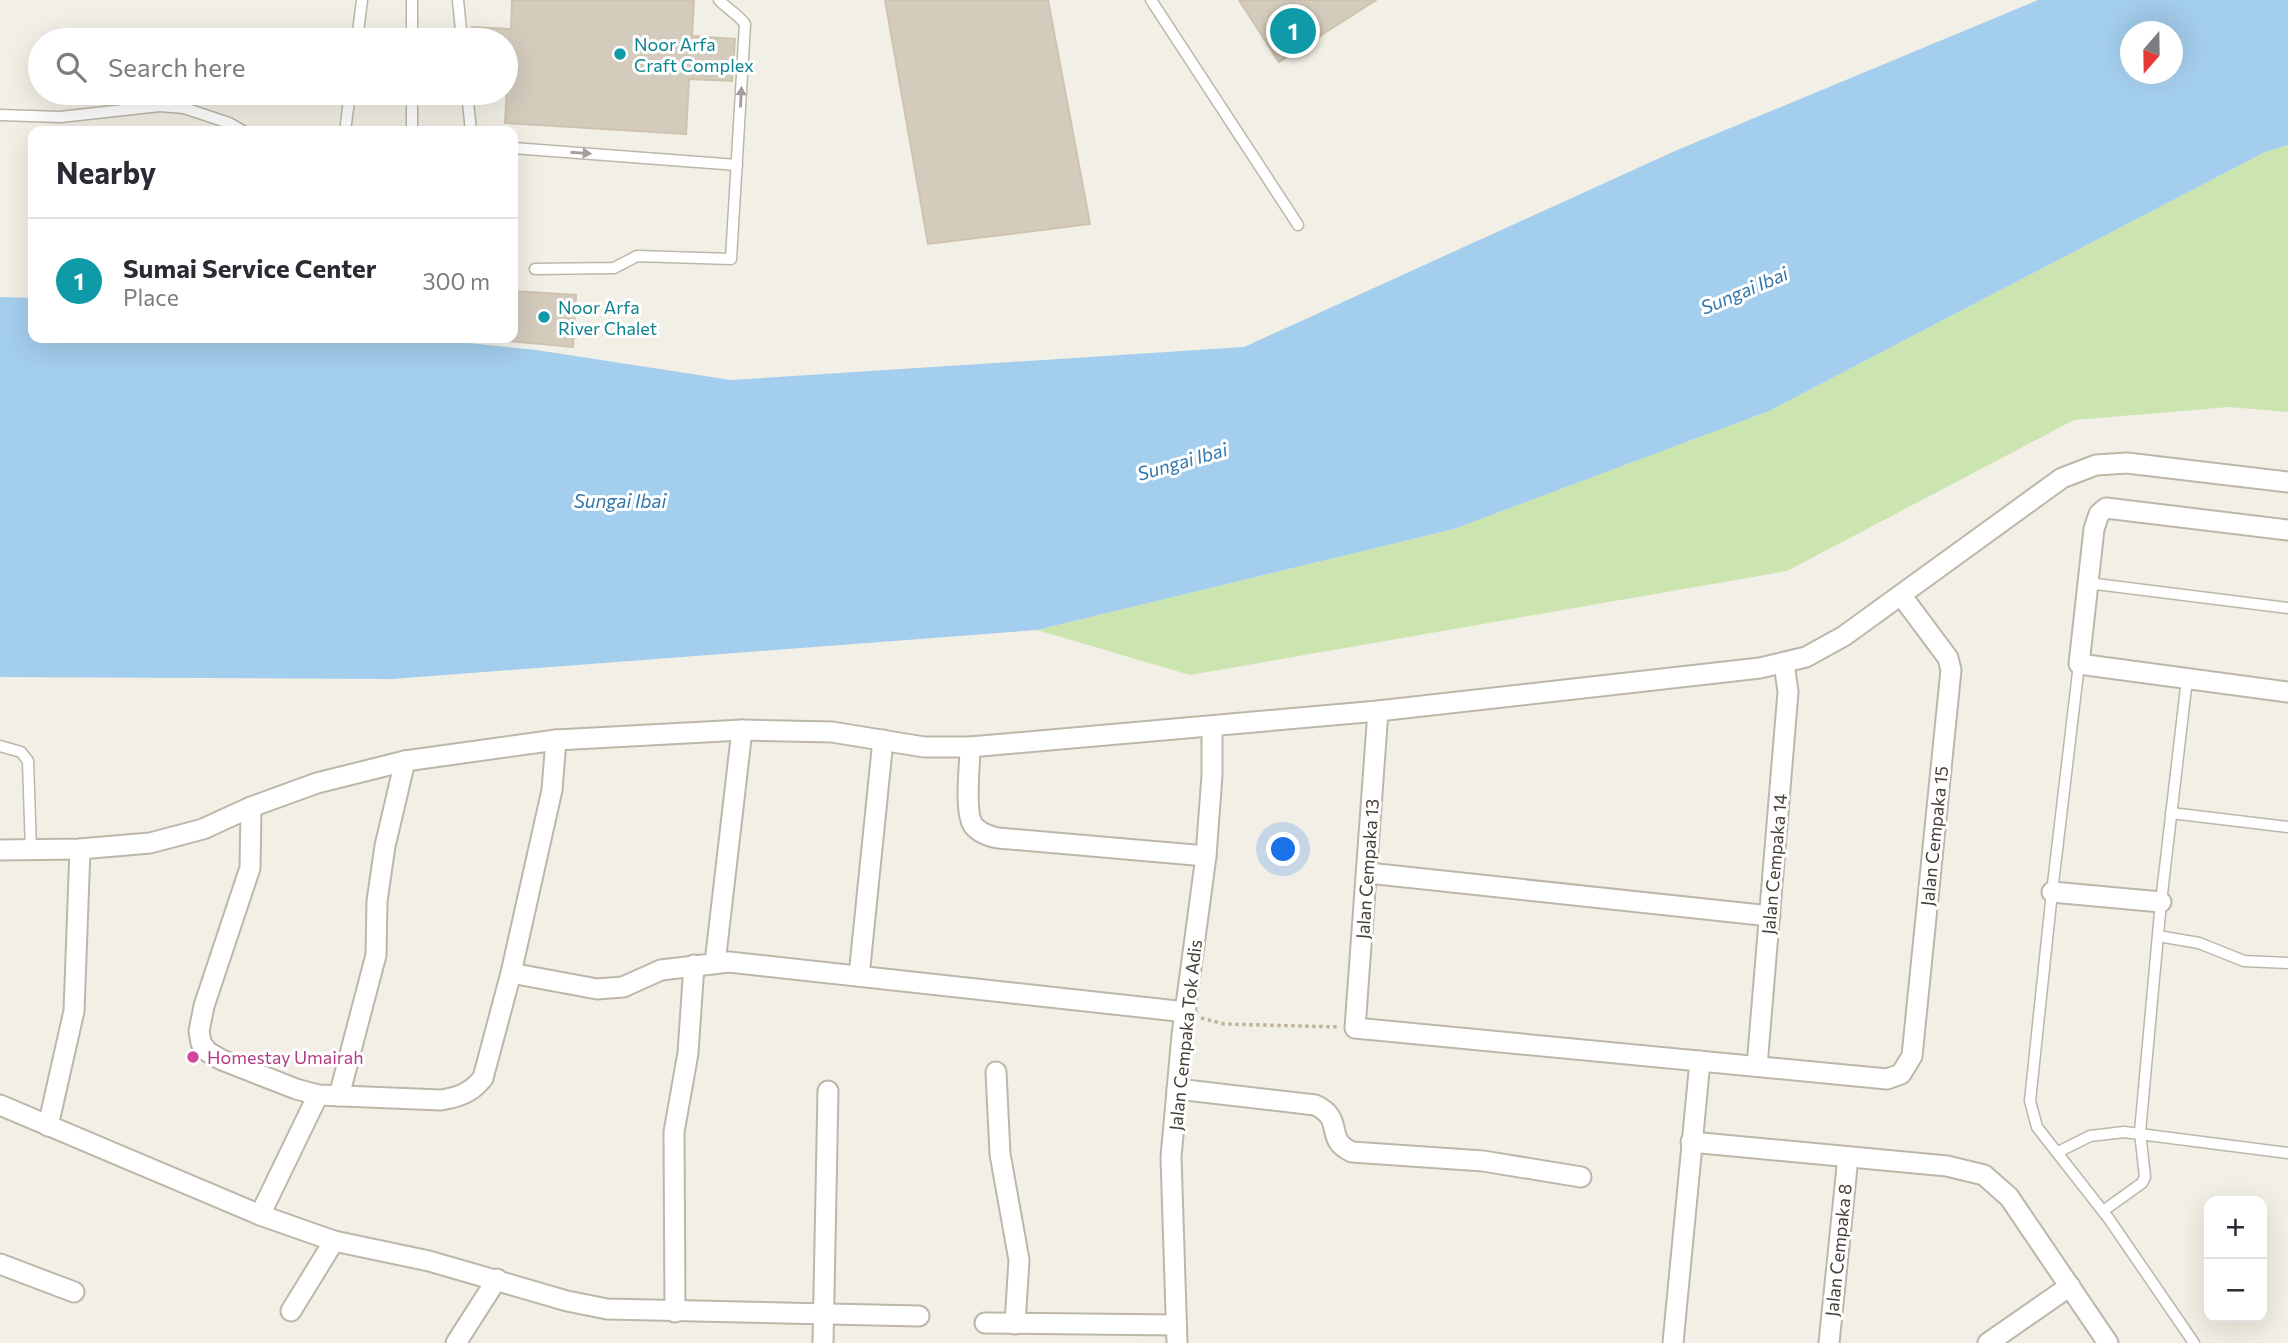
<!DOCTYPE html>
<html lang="en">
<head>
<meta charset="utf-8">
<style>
  :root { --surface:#fff; --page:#f7f7f7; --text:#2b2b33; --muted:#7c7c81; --line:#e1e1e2; --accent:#f1421e }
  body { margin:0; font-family:Commissioner,sans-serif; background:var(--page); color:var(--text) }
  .controls { position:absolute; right:21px; bottom:21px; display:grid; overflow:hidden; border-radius:14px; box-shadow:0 7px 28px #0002 }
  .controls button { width:63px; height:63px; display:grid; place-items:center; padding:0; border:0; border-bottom:2px solid var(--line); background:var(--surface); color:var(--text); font:35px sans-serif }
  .compass { position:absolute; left:2120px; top:21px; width:63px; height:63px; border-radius:50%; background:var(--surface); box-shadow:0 7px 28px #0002; rotate:200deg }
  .you { position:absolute; left:1284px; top:850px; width:24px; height:24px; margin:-18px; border:5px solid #fff; border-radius:50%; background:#1a73e8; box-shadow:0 0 0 10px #1a73e833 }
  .badge { display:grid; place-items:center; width:46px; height:46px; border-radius:50%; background:var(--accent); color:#fff; font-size:23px; font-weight:700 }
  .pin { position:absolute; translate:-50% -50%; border:4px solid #fff; box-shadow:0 2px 7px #0006 }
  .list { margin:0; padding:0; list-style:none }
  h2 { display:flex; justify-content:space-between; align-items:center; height:91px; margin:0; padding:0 28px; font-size:30px }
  h2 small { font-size:23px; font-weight:400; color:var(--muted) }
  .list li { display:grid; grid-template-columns:46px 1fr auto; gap:21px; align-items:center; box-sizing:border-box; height:126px; padding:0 28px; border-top:2px solid var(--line) }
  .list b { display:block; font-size:26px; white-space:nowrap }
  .list p { margin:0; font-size:23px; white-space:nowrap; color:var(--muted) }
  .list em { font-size:23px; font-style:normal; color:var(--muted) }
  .icon { flex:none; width:38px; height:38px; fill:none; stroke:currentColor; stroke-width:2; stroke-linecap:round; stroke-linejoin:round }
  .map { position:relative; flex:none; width:2288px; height:1343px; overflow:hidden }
  .search { position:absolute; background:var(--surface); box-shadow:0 7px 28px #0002; left:28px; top:28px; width:490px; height:77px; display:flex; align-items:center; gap:18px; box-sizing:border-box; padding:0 24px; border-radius:38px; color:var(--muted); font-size:26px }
  .panel { position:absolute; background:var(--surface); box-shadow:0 7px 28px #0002; left:28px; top:126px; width:490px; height:217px; border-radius:14px }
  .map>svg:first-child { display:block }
  .green { fill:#cce5b0 }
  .water { fill:#a4ceed; fill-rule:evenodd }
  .building { fill:#d3cbbc; stroke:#cec3af; stroke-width:2 }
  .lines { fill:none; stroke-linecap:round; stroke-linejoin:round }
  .lane-casing { stroke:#bdb7a9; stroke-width:13 }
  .street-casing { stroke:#bdb7a9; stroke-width:23 }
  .path { stroke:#bfb39b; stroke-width:3.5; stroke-dasharray:3.5 3.5; stroke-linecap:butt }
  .lane { stroke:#fff; stroke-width:10 }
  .street { stroke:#fff; stroke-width:19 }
  .oneway { fill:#a29f9a }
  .culture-dot { fill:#0f9aa8; stroke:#fff; stroke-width:2.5 }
  .hotel-dot { fill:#d1479c; stroke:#fff; stroke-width:2.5 }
  .labels { text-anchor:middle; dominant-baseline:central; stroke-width:6; stroke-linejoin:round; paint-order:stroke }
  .culture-label { font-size:18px; fill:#0d838f; stroke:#fff; text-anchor:start }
  .street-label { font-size:18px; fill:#453f36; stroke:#fff }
  .hotel-label { font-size:18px; fill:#b23c85; stroke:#fff; text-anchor:start }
  .water-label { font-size:19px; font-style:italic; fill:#3377ac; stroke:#fff }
</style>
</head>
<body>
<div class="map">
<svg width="2288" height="1343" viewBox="0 0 2288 1343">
  <rect width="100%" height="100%" fill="#f2efe6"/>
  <polygon class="green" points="2288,145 2288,412 2229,407 2074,420 1787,571 1190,675 1037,630 1454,529 1769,411 2265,152"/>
  <path class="water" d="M2038 0H2288V145L2265 152 1769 411 1454 529 1037 630 392 679 0 677V297L33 298V338H418L536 350 731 380 1244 347 1675 151ZM2130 32H2172V74H2130Z"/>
  <g class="building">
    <polygon points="512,0 694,0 692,36 735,39 732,81 689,79 686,134 505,123 508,68 506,68 506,40 471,40 472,27 511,29"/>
    <polygon points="885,0 1048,0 1090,224 928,244"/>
    <polygon points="1239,0 1376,0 1279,62"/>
    <polygon points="513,291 576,295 573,347 477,338 513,338"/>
  </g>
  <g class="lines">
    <g class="lane-casing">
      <g id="lane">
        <polyline points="412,0 412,40"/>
        <polyline points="458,0 462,40"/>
        <polyline points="1151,0 1298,225"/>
        <polyline points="357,40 362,0"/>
        <polyline points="412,93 412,131"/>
        <polyline points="467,93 471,131"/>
        <polyline points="0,115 60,117 160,106 184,108 229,123 243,131"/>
        <polyline points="345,131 350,93"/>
        <polyline points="513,148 737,165"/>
        <path d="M535 269 614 268 637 256 731 259 745 24C738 14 727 9 719 0"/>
        <polyline points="2088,583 2288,608"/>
        <polyline points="2079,664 2052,892 2030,1101 2037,1127 2109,1219 2194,1343"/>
        <polyline points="0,746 21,752 28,761 31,850"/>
        <polyline points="2171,813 2288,827"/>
        <polyline points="2158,936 2199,943 2244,961 2288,963"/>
        <polyline points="2058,1152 2090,1136 2124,1132 2288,1153"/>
        <polyline points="2103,1211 2142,1183 2145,1177 2140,1132 2161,902 2187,679"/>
      </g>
    </g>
    <g class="street-casing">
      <g id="street">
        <polyline points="2288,530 2106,508 2099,514 2094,529 2079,664 2288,692"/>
        <polyline points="1378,711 1355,1028 1887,1079 1901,1074 1912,1056 1951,670 1948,658 1901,595"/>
        <path d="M970 747C970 766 964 811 973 825 979 833 988 836 998 838L1206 856"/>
        <path d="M251 807 250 868 204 1006 199 1031 201 1043 208 1052 222 1060 296 1089 318 1095 441 1100C459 1097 471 1093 483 1078L511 973 552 790 556 740"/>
        <polyline points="0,850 80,849 150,843 203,829 251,807 317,783 405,761 556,740 742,730 832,732 924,747 970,747 1378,711 1760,668 1806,657 1844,636 2062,478 2096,465 2127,463 2288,482"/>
        <polyline points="1368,873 1770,916"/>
        <polyline points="2052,892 2161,902"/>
        <polyline points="715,963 742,730"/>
        <polyline points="511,973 597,989 623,987 661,970 729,962 1186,1012"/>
        <polyline points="859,976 883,740"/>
        <polyline points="1757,1066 1788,692 1784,663"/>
        <polyline points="996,1072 1000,1154 1019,1260 1015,1324"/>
        <path d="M1177 1089 1315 1105C1346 1119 1323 1139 1352 1152L1483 1161 1581 1177"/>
        <polyline points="339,1096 376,955 377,901 385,846 405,761"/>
        <polyline points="0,1105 260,1215 334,1241 429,1261 567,1301 607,1309 919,1316"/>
        <polyline points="48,1126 74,1011 80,849"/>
        <polyline points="1691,1142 1947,1166 1984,1175 2009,1197 2108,1343"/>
        <polyline points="260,1215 318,1095"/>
        <polyline points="0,1264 74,1292"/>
        <polyline points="291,1311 334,1241"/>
        <polyline points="675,1312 674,1132 688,1053 694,965"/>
        <polyline points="985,1323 1176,1325"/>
        <polyline points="456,1343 497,1279"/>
        <polyline points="823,1343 828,1091"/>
        <polyline points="1177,1343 1171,1157 1182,1035 1206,856 1212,775 1212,727"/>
        <polyline points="1673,1343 1700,1061"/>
        <polyline points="1829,1343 1848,1157"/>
        <polyline points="1988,1343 2070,1286"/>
      </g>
    </g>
    <polyline class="path" points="1201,1018 1224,1024 1339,1027"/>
    <use href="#lane" class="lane"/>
    <use href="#street" class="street"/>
  </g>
  <defs><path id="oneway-solid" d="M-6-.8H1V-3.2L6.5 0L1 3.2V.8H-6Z" transform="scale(1.75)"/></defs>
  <g class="oneway">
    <use href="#oneway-solid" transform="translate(741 97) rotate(-87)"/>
    <use href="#oneway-solid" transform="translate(581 153) rotate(4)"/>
  </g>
  <g class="culture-dot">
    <circle cx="620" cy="54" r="7"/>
    <circle cx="544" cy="317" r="7"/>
  </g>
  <circle class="hotel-dot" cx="193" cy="1057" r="7"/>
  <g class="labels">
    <g class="culture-label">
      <text x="634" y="44">Noor Arfa<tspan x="634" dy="21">Craft Complex</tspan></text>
      <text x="558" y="307">Noor Arfa<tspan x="558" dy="21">River Chalet</tspan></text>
    </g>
    <g class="street-label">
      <text transform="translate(1934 836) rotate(-84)">Jalan Cempaka 15</text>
      <text transform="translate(1774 864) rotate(-85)">Jalan Cempaka 14</text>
      <text transform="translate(1367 869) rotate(-86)">Jalan Cempaka 13</text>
      <text transform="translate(1185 1035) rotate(-84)">Jalan Cempaka Tok Adis</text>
      <text transform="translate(1838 1250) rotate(-84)">Jalan Cempaka 8</text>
    </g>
    <g class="hotel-label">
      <text x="207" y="1057">Homestay Umairah</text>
    </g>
    <g class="water-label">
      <text transform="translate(1744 290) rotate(-23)">Sungai Ibai</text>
      <text transform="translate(1182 461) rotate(-16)">Sungai Ibai</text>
      <text x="620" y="500">Sungai Ibai</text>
    </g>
  </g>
</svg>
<div class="controls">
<button>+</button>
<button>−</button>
</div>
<svg class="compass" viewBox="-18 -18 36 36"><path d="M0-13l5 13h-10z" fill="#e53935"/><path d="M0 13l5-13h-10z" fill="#7c7c81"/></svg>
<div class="you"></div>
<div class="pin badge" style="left:1293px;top:31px;background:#0f9aa8">1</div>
<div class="search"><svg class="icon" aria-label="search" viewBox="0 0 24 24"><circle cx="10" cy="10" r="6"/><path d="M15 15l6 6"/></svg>Search here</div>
<section class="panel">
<h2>Nearby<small></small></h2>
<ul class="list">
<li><span class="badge" style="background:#0f9aa8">1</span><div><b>Sumai Service Center</b><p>Place</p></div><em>300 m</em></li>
</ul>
</section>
</div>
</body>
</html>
